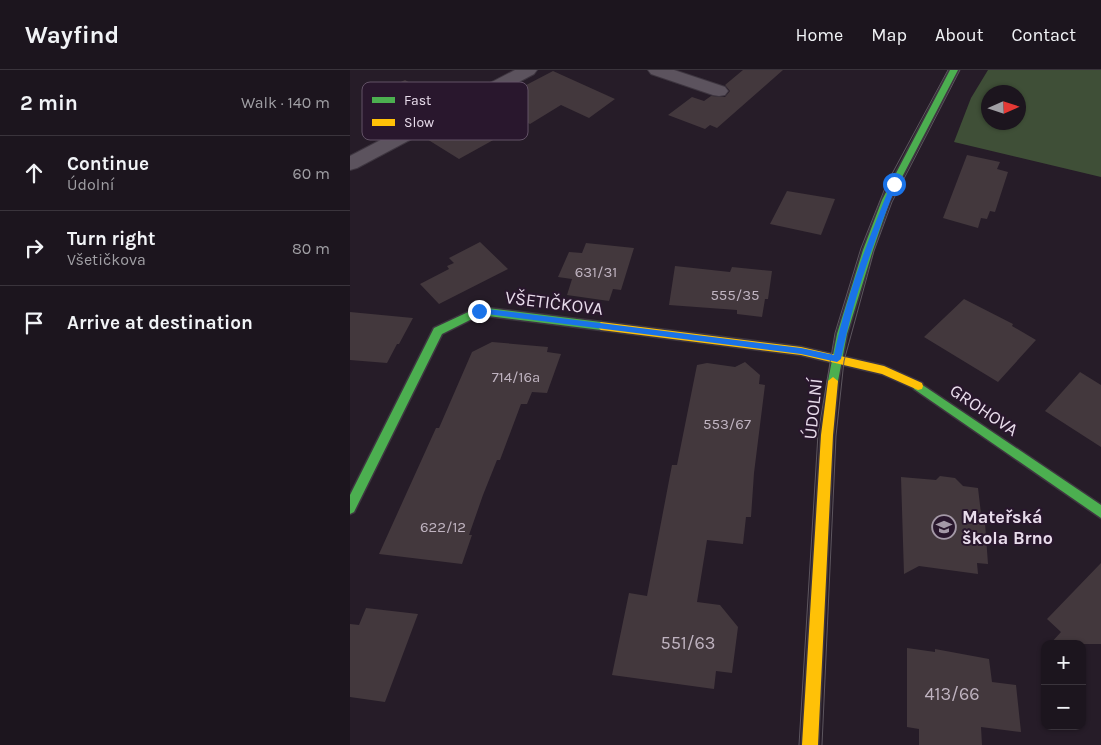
<!DOCTYPE html>
<html lang="en">
<head>
<meta charset="utf-8">
<style>
  :root { --surface:#1c151e; --page:#251e27; --text:#f1f3f6; --muted:#a09fa4; --line:#3a343c }
  body { margin:0; font-family:Karla,sans-serif; background:var(--page); color:var(--text) }
  .controls { position:absolute; right:15px; bottom:15px; display:grid; overflow:hidden; border-radius:10px; box-shadow:0 1px 4px #0004 }
  .controls button { width:45px; height:45px; display:grid; place-items:center; padding:0; border:0; border-bottom:1px solid var(--line); background:var(--surface); color:var(--text); font:25px sans-serif }
  .compass { position:absolute; left:631px; top:15px; width:45px; height:45px; border-radius:50%; background:var(--surface); box-shadow:0 1px 4px #0004; rotate:87deg }
  .stop { position:absolute; width:15px; height:15px; margin:-11px; border:4px solid #1a73e8; border-radius:50%; background:#fff }
  .stop.end { background:#1a73e8; border-color:#fff; box-shadow:0 1px 5px #0008 }
  .list { margin:0; padding:0; list-style:none }
  h2 { display:flex; justify-content:space-between; align-items:center; height:65px; margin:0; padding:0 20px; font-size:21px }
  h2 small { font-size:16px; font-weight:400; color:var(--muted) }
  .list li { display:grid; grid-template-columns:32px 1fr auto; gap:15px; align-items:center; box-sizing:border-box; height:75px; padding:0 20px; border-top:1px solid var(--line) }
  .list b { display:block; font-size:19px; white-space:nowrap }
  .list p { margin:0; font-size:16px; white-space:nowrap; color:var(--muted) }
  .list em { font-size:16px; font-style:normal; color:var(--muted) }
  .icon { flex:none; width:28px; height:28px; fill:none; stroke:currentColor; stroke-width:2; stroke-linecap:round; stroke-linejoin:round }
  .map { position:relative; flex:none; width:751px; height:675px; overflow:hidden }
  header { display:flex; align-items:center; gap:30px; box-sizing:border-box; height:70px; padding:0 25px; background:var(--surface); border-bottom:1px solid var(--line) }
  header strong { font-size:24px }
  nav { display:flex; gap:28px; margin-inline-start:auto; font-size:18px }
  main { display:flex }
  aside { flex:1; background:var(--surface) }
  .map>svg:first-child { display:block }
  .forest { fill:#3f4f37; fill-rule:evenodd }
  .building { fill:#43383d }
  .lines { fill:none; stroke-linecap:round; stroke-linejoin:round }
  .street-casing { stroke:#3e3640; stroke-width:2 }
  .fast-casing { stroke:#3e3640; stroke-width:3 }
  .slow-casing { stroke:#3e3640; stroke-width:3 }
  .street { fill:#5c535e; fill-rule:evenodd }
  .fast { fill:#4caf50; fill-rule:evenodd }
  .slow { fill:#ffc107; fill-rule:evenodd }
  .tram { stroke:#5d565f; stroke-width:1 }
  .route { fill:#1a73e8 }
  .labels { text-anchor:middle; dominant-baseline:central; stroke-width:4; stroke-linejoin:round; paint-order:stroke }
  .number-label { font-size:15px; fill:#bfb3c0 }
  .street-label { font-size:18px; fill:#e8dceb; stroke:#29172d }
  .poi-label { font-size:18px; font-weight:bold; fill:#e8dceb; stroke:#29172d; text-anchor:start }
  .near-number-label { font-size:18px; fill:#bfb3c0 }
  .key { fill:#29172d; stroke:#625266; stroke-width:1 }
  .key-label { font-size:14px; fill:#e8dceb }
</style>
</head>
<body>
<header>
<strong>Wayfind</strong>
<nav><a>Home</a><a>Map</a><a>About</a><a>Contact</a></nav>
</header>
<main>
<aside>
<h2>2 min<small>Walk · 140 m</small></h2>
<ul class="list">
<li><svg class="icon" aria-label="ahead" viewBox="0 0 24 24"><path d="M12 20V5M6 11l6-6 6 6"/></svg><div><b>Continue</b><p>Údolní</p></div><em>60 m</em></li>
<li><svg class="icon" aria-label="right" viewBox="0 0 24 24"><path d="M7 20v-9h11M14 6l5 5-5 5"/></svg><div><b>Turn right</b><p>Všetičkova</p></div><em>80 m</em></li>
<li><svg class="icon" aria-label="arrive" viewBox="0 0 24 24"><path d="M6 21V4h12l-3 4 3 4H6"/></svg><div><b>Arrive at destination</b></div></li>
</ul>
</aside>
<div class="map">
<svg width="751" height="675" viewBox="0 0 751 675">
  <rect width="100%" height="100%" fill="#261c28"/>
  <path class="forest" d="M638 0H751V107L604 72 621 28ZM638 22H668V52H638Z"/>
  <g class="building">
    <polygon points="393,0 433,0 367,58 360,55 355,59 318,45 342,27 354,31 361,26 375,27 380,21 375,15"/>
    <polygon points="203,1 265,29 239,48 211,35 180,54 176,52 109,89 72,66 115,43 119,45"/>
    <polygon points="55,10 97,33 55,55 13,30"/>
    <polygon points="617,85 650,92 647,99 658,102 645,142 640,141 637,149 631,148 628,158 593,148"/>
    <polygon points="437,121 485,129 471,165 420,154"/>
    <polygon points="130,172 158,199 89,234 70,214 99,199 97,196 104,193 99,188"/>
    <polygon points="236,173 284,178 271,220 263,219 259,231 217,225 222,209 208,207 219,182 232,183"/>
    <polygon points="325,196 380,202 382,197 422,201 418,229 415,229 412,247 387,244 387,240 319,235"/>
    <polygon points="614,229 663,254 662,256 686,270 648,312 574,267"/>
    <polygon points="0,242 63,248 49,274 47,274 37,293 0,290"/>
    <polygon points="142,272 198,277 197,282 211,284 197,323 182,322 177,334 171,334 150,390 147,390 133,425 119,465 122,465 112,494 29,484 86,358 89,358 122,282"/>
    <polygon points="395,292 410,305 409,314 415,315 404,403 401,447 396,447 393,474 357,470 347,532 370,535 388,557 382,603 366,601 364,619 262,605 279,523 297,526 322,395 327,395 347,295 357,293 385,297"/>
    <polygon points="730,302 751,315 751,377 695,341"/>
    <polygon points="590,406 605,408 613,416 628,418 632,452 635,453 638,494 627,493 628,504 569,496 554,504 551,407 586,410"/>
    <polygon points="751,493 751,574 700,574 711,562 697,549"/>
    <polygon points="16,538 68,544 35,632 0,627 0,554 9,555"/>
    <polygon points="557,578 585,582 585,579 639,589 642,612 666,615 671,662 631,657 632,675 569,675 569,659 557,657"/>
  </g>
  <g class="lines">
    <g class="street-casing">
      <g id="street">
        <polygon points="165,0 187,0 184,4 7,98 0,100 0,86"/>
        <polygon points="298,0 324,0 375,17 378,21 375,25 369,26 363,25 301,4"/>
      </g>
    </g>
    <g class="fast-casing">
      <g id="fast">
        <polygon points="600,0 608,0 540,130 523,180 497,264 488,311 487,314 479,314 478,311 487,264 513,180 532,130"/>
        <polygon points="129,237 251,252 256,256 251,260 130,245 92,264 4,442 0,444 0,425 84,258"/>
        <polygon points="568,312 751,435 751,448 564,319 563,316 564,313"/>
      </g>
    </g>
    <g class="slow-casing">
      <g id="slow">
        <polygon points="251,252 451,277 534,296 572,313 573,316 572,319 568,320 532,304 451,285 251,260 246,256"/>
        <polygon points="483,307 488,311 483,365 468,675 452,675 471,365 478,311"/>
      </g>
    </g>
    <use href="#street" class="street"/>
    <use href="#fast" class="fast"/>
    <use href="#slow" class="slow"/>
    <g class="tram">
      <polyline points="449,675 468,364 485,263 511,178 537,113 598,0"/>
      <polyline points="472,675 486,366 494,291 524,181 542,132 610,0"/>
    </g>
  </g>
  <path class="route" d="M544 112 547 114C524 171 503 229 491 289L487 292 451 284 129 243 125 241 129 238 451 278 484 285C496 226 518 170 541 114Z"/>
  <defs>
    <g id="school-ring" transform="scale(1.25)"><circle r="9.5" fill="#29172d" stroke="#a499a7" stroke-width="1.5"/><path d="M0-5L7-2L0 1L-7-2ZM-4 1L0 2.5L4 1V4Q0 6-4 4Z" fill="#a499a7"/></g>
  </defs>
  <g fill-rule="evenodd">
    <use href="#school-ring" x="594" y="457"/>
  </g>
  <g class="labels">
    <g class="number-label">
      <text x="246" y="202">631/31</text>
      <text x="385" y="225">555/35</text>
      <text x="166" y="307">714/16a</text>
      <text x="377" y="354">553/67</text>
      <text x="93" y="457">622/12</text>
    </g>
    <g class="street-label">
      <text transform="translate(204 233) rotate(7)">VŠETIČKOVA</text>
      <text transform="translate(463 339) rotate(-84)">ÚDOLNÍ</text>
      <text transform="translate(634 340) rotate(34)">GROHOVA</text>
    </g>
    <g class="poi-label">
      <text x="612" y="447">Mateřská<tspan x="612" dy="21">škola Brno</tspan></text>
    </g>
    <g class="near-number-label">
      <text x="338" y="573">551/63</text>
      <text x="602" y="624">413/66</text>
    </g>
  </g>
  <rect x="12" y="12" width="166" height="58" rx="8" class="key"/>
  <rect x="22" y="27" width="23" height="6" fill="#4caf50"/>
  <rect x="22" y="49" width="23" height="7" fill="#ffc107"/>
  <g class="key-label">
    <text x="54" y="35">Fast</text>
    <text x="54" y="57">Slow</text>
  </g>
</svg>
<div class="controls">
<button>+</button>
<button>−</button>
</div>
<svg class="compass" viewBox="-18 -18 36 36"><path d="M0-13l5 13h-10z" fill="#e53935"/><path d="M0 13l5-13h-10z" fill="#a09fa4"/></svg>
<div class="stop" style="left:544px;top:114px"></div>
<div class="stop end" style="left:129px;top:241px"></div>
</div>
</main>
</body>
</html>
